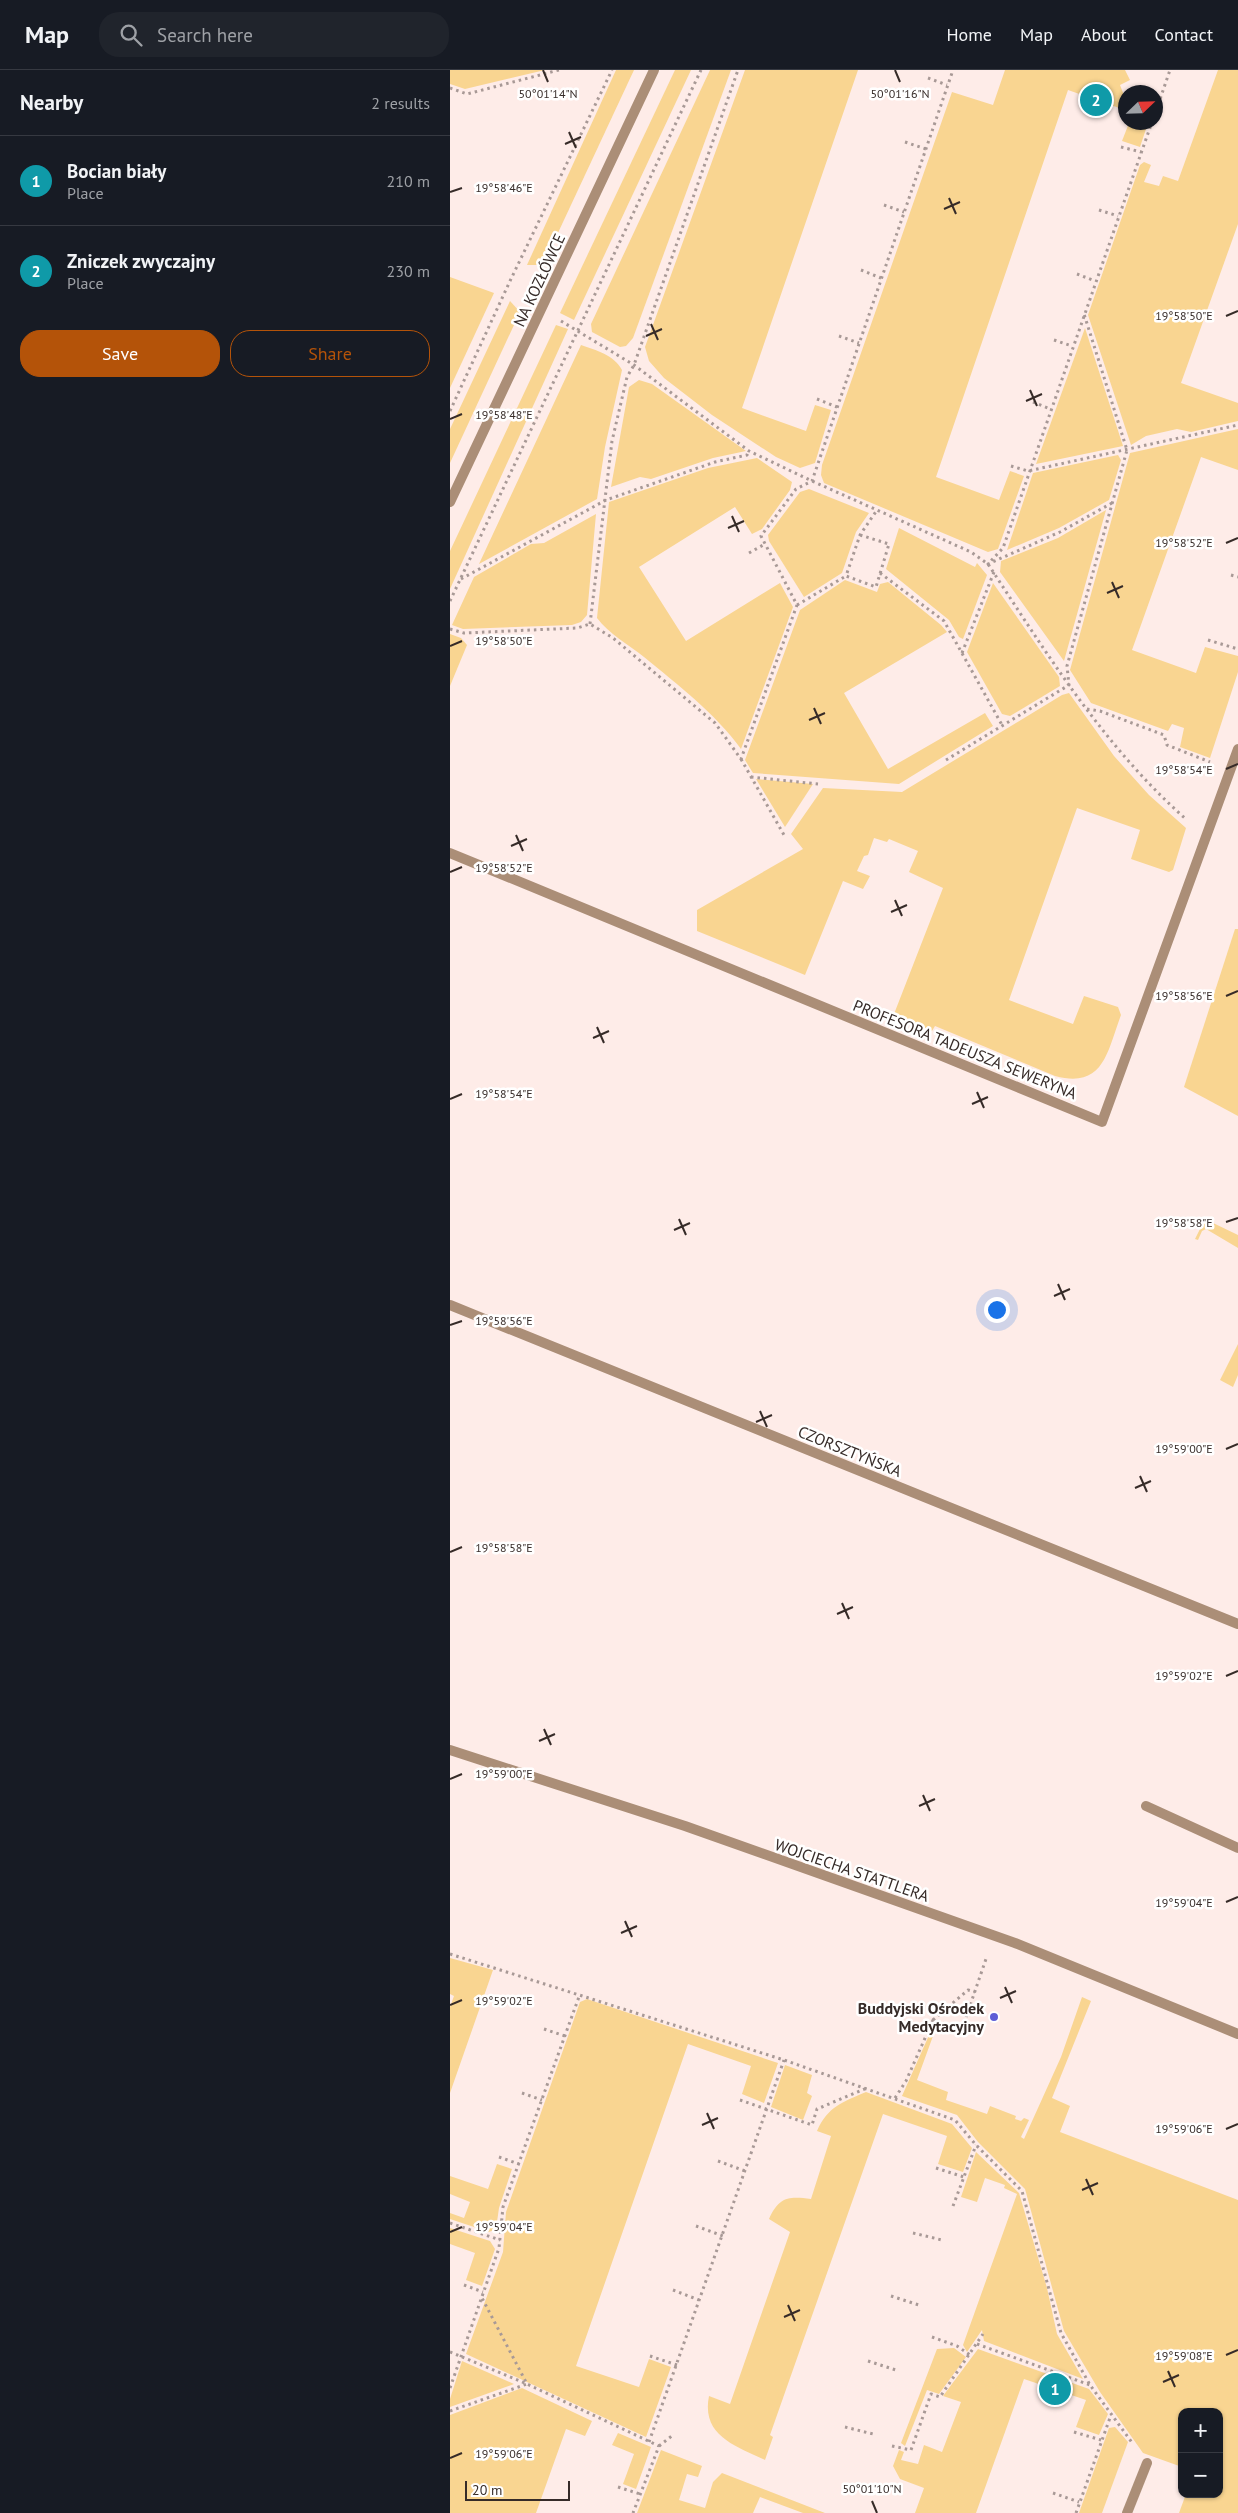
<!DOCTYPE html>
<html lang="en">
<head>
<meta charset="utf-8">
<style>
  :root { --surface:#171b24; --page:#20242c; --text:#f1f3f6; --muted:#9ea1a6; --line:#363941; --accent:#b45309 }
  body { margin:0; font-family:"PT Sans",sans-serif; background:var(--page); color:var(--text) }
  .controls { position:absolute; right:15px; bottom:15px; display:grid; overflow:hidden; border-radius:10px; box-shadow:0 1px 4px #0004 }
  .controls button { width:45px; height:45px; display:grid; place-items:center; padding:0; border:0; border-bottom:1px solid var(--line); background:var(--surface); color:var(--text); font:25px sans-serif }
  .compass { position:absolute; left:668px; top:15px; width:45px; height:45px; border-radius:50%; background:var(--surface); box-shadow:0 1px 4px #0004; rotate:67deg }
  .scale { position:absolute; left:15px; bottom:12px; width:105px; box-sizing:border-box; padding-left:5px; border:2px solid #362b28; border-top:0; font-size:14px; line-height:18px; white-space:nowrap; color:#362b28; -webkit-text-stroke:4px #fff; paint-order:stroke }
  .you { position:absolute; left:546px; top:1239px; width:18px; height:18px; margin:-12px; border:4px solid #fff; border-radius:50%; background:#1a73e8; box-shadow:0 0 0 8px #1a73e833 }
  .badge { display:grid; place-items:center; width:32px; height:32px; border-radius:50%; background:var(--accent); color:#fff; font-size:16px; font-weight:700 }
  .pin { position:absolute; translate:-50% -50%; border:2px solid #fff; box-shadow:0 1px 5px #0006 }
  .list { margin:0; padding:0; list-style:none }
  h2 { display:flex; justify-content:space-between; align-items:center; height:65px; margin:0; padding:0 20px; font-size:21px }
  h2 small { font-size:16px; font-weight:400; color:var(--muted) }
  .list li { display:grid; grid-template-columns:32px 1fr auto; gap:15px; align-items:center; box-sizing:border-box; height:90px; padding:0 20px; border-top:1px solid var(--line) }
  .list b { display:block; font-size:19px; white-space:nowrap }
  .list p { margin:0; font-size:16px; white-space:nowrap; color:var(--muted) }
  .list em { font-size:16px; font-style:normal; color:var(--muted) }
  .actions { display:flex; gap:10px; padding:15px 20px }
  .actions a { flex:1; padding:11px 0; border:1px solid var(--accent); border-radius:20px; text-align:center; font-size:18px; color:var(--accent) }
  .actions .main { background:var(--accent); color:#fff }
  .icon { flex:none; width:28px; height:28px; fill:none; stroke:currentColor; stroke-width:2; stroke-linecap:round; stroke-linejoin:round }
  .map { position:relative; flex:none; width:788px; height:2443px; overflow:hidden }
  header { display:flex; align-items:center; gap:30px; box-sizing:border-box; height:70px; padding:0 25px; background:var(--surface); border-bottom:1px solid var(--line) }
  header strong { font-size:24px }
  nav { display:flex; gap:28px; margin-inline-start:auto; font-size:18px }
  .search { width:350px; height:45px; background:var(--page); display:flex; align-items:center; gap:12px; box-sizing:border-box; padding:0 18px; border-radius:20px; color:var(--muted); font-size:19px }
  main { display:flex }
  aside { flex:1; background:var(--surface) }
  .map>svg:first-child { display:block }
  .green { fill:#f9d591 }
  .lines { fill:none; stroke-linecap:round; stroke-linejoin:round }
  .path { stroke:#a89996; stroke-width:3; stroke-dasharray:2.5 4; stroke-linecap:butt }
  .lane { stroke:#ab8e77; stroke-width:10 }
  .street { stroke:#ab8e77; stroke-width:10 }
  .ticks { fill:none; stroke:#362b28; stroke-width:2 }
  .poi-dot { fill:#5d5ed6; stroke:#fff; stroke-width:2 }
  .labels { text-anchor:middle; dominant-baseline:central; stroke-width:5; stroke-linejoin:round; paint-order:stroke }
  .street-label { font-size:16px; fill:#362b28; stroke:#fff }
  .poi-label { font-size:16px; font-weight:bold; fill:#362b28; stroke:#fff; text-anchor:end }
  .ticks-label { font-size:12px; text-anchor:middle; fill:#362b28; stroke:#fff; stroke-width:5; stroke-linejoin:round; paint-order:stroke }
</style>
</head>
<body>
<header>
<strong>Map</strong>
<div class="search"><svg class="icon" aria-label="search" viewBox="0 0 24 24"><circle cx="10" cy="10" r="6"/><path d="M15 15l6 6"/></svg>Search here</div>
<nav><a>Home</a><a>Map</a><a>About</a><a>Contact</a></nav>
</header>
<main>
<aside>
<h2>Nearby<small>2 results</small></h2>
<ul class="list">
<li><span class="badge" style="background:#0f9aa8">1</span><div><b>Bocian biały</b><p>Place</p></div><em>210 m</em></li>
<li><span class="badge" style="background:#0f9aa8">2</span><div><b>Zniczek zwyczajny</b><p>Place</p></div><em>230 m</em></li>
</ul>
<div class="actions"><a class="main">Save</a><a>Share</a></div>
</aside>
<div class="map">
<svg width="788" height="2443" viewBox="0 0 788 2443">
  <rect width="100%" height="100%" fill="#feece8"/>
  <g class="green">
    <polygon points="0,0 95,0 15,19 0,14"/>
    <polygon points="166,0 184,0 93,195 77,195"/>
    <polygon points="225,0 241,0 124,250 110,243"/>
    <polygon points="260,0 281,0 183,268 176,276 170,277 142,262 141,254"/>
    <polygon points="295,0 408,0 292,338 356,361 365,335 381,340 365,393 350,398 326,387 262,345 214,308 199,291 195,277"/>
    <polygon points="555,0 675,0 680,10 670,15 675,28 675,40 618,20 486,407 549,430 560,401 574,406 548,479 538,482 374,413 371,405 372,395 502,22 543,35"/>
    <polygon points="768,0 788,0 788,154 731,313 788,333 788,351 741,362 727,359 696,366 681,375 638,245 690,95 694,92 701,95 694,112 709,116 713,106 728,111"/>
    <polygon points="679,53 698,53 690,77 672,71"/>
    <polygon points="0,207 44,223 0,318"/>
    <polygon points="60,231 70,242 0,393 0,359"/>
    <polygon points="106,255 118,259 0,519 0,481"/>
    <polygon points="635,258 673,376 586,394"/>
    <path d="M131 275C146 280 164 285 172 300L155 377 147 429 29 494Z"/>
    <polygon points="189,310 202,314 296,381 263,388 201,409 190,407 161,417 179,317"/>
    <polygon points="788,359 788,400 751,387 682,580 746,603 755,577 788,586 788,602 760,688 730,677 734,658 722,654 718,661 641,633 620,600 680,383"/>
    <polygon points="668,385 671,390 659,430 609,458 557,480 583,403"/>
    <path d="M307 388 342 412 340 420 312 459 302 464 285 437 189 497 236 571 330 513 343 537 291 679C265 643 228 615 194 587 178 574 159 564 147 548L159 432 258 398Z"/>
    <polygon points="359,419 419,443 406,462 392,503 354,527 319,471 318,465 350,422"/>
    <polygon points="656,440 614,591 550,502 551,491 608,468"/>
    <polygon points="146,444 137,545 131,552 122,555 13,559 2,555 24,507 81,474 94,473"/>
    <polygon points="449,458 525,497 527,493 537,505 513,569 509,567 499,550 436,499"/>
    <polygon points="395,510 427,522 430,514 438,512 491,555 497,562 394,623 438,699 535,643 543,656 449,714 303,703 295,690 350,540"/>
    <polygon points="543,513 609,607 610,616 560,646 552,644 517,582"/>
    <polygon points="0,564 11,568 17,575 0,616"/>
    <path d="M619 623 664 686 699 725 736 758 723 800 719 802 681 789 690 760 627 738 559 930 623 954 634 926 668 937 671 945C657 982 654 1019 605 1006L485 956 482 961 444 944 493 818 459 802 468 781 439 769 437 772 424 768 418 785 414 786 407 801 420 806 413 819 393 811 355 905 247 861V840L353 779 341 764 373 718 452 722 612 625Z"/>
    <polygon points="306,709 363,714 335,757"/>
    <polygon points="785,859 788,859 788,1046 734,1017"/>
    <polygon points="756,1152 761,1152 788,1165 788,1178 756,1159 752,1161 748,1170 745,1169 752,1155"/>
    <polygon points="788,1274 788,1305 783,1317 770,1310"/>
    <polygon points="0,1888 43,1900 0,2023 0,1937 4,1926 0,1924"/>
    <polygon points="632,1927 641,1931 602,2028 620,2036 610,2062 788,2130 788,2443 729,2443 736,2424 769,2424 769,2342 732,2342 732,2397 693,2383 650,2322 614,2261 575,2119 528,2072 507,2045 452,2026 484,1954 487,1955 467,2010 498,2022 496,2030 537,2044 540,2036 566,2046 565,2049 571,2051 574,2048 579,2050 571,2067 574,2069 611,1987"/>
    <polygon points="137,1929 328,1993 314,2033 292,2024 301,1996 238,1974 126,2296 189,2317 199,2289 221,2297 196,2367 16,2284 53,2182 56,2142 130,1932"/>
    <polygon points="335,1995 362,2005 357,2023 362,2026 353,2050 321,2037"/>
    <path d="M416 2022 502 2054 522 2078 513 2102 488 2094 497 2066 433 2044 320 2365 323 2367 315 2390C286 2376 251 2366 259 2326L280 2334 340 2162 319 2149C329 2127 338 2126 361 2129L381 2066 367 2061C378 2036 393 2032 416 2022Z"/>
    <polygon points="526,2082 569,2123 597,2218 607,2264 633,2309 534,2271 532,2260 517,2282 513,2275 567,2124 554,2118 555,2115 535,2108 527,2132 511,2127"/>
    <polygon points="47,2094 62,2099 49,2138 46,2159 39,2162 0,2149 0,2143 14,2148 20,2132 0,2124 0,2106 38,2119"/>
    <polygon points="0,2158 40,2171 45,2179 32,2216 16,2210 25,2183 0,2174"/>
    <polygon points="504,2278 516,2287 489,2324 477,2320 455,2376 451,2373 487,2279"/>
    <polygon points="528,2279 639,2319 658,2344 649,2365 626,2357 636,2330 574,2309 526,2443 465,2443 474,2418 450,2409 443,2396 449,2380 454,2382 451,2390 468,2394 474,2375 492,2382 511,2332 493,2326"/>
    <polygon points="12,2291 64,2314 0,2337 0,2329"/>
    <polygon points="72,2318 142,2351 135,2366 116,2359 86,2443 0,2443 0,2345"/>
    <polygon points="665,2357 678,2372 652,2443 629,2443 659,2358"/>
    <polygon points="168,2363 201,2377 186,2419 173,2414 184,2384 162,2375"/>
    <polygon points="211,2380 252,2396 248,2407 237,2404 229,2430 255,2438 263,2412 272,2403 375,2443 353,2443 310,2427 303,2443 187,2443"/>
  </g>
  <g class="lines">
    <g class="path">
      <polyline points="478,8 497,15"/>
      <polyline points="0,18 17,24 109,0"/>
      <polyline points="706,41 720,0"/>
      <polyline points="455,72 476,79"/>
      <polyline points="671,77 691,82"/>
      <polyline points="434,135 454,142"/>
      <polyline points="649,140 668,146"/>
      <polyline points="411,200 431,208"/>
      <polyline points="627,204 645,211"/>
      <path d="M111 251 184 295 299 381 362 411 521 482 538 494C597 584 655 678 737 750"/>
      <polyline points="389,266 409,273"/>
      <polyline points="604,270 622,276"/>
      <polyline points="367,329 387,337"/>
      <polyline points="583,332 600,339"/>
      <polyline points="0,341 60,211 162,0"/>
      <polyline points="561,396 578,401 788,355"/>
      <polyline points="662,433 610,462 538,494 553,478 702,52"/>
      <polyline points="410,465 439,474 426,517 396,506 410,465 427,440"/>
      <polyline points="299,483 315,474"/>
      <polyline points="430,503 494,551 552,655"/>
      <polyline points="781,505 788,507"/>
      <polyline points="11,509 156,430 265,392 297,385 299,381"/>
      <polyline points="0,531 251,0"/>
      <polyline points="347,535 396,506"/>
      <polyline points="140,554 162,371 177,307 184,295 288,0"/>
      <polyline points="0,559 14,563 127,558 140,554 163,568 265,653 291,689 347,535 311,466 346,419 362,411 503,0"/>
      <polyline points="758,570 788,579"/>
      <polyline points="512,583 544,502"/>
      <polyline points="637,639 650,641 714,665 717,675 760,692"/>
      <polyline points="291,689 334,765"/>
      <polyline points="496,690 619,615 617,596 677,380 634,244"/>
      <polyline points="301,707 368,714"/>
      <polyline points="0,1884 334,1990 505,2050 526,2075 572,2121 611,2263 640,2315 683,2374"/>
      <polyline points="483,1950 518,1920 525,1922"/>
      <polyline points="94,1959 115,1966"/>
      <polyline points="72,2023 92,2030"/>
      <polyline points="445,2028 456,2011 483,1950 512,1959 537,1886"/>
      <polyline points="290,2030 362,2055 367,2039 417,2018"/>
      <polyline points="49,2087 69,2094"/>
      <polyline points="268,2091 295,2101"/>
      <polyline points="486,2098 514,2107"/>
      <polyline points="503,2136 526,2075"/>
      <polyline points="0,2153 50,2170"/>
      <polyline points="246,2156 273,2166"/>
      <polyline points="463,2163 492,2170"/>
      <polyline points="14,2215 33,2222"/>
      <polyline points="223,2220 249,2230"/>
      <polyline points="441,2226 469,2235"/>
      <polyline points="482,2267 507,2276 520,2285"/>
      <polyline points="527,2274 640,2315"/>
      <polyline points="0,2282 77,2314 209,2376 183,2443"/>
      <polyline points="200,2286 227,2295"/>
      <polyline points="418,2291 446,2300"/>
      <polyline points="0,2318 49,2178 53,2137 130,1924"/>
      <polyline points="0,2341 77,2314 32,2228"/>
      <polyline points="395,2357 423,2364"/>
      <polyline points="624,2362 651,2370"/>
      <polyline points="199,2372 334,1990"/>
      <polyline points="209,2376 223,2365"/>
      <polyline points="442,2376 461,2380 481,2324 490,2327 533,2264"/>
      <polyline points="168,2417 190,2424"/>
      <polyline points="603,2423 629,2432"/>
      <polyline points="626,2443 661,2345"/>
    </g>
    <g class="lane">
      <polyline points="696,1736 788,1778"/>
      <polyline points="677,2443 697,2393"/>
    </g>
    <g class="street">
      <polyline points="0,432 204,0"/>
      <polyline points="0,783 652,1052 788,679"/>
      <polyline points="0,1235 788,1554"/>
      <polyline points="0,1680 235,1756 565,1873 788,1964"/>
    </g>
  </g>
  <path class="ticks" d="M93 0 98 12M445 0 450 12M119 62 126 78M115 74 131 67M0 122 12 118M499 128 506 144M494 139 510 132M776 246 788 241M201 254 208 270M196 266 212 259M580 320 587 336M576 331 592 324M0 349 12 344M282 446 289 462M278 458 294 451M776 473 788 468M662 512 669 528M657 523 673 516M0 576 12 571M364 638 371 654M359 650 375 643M776 699 788 694M66 765 73 781M61 776 77 769M0 802 12 797M445 830 452 846M441 842 457 835M776 926 788 921M147 957 154 973M143 968 159 961M527 1022 534 1038M0 1029 12 1024M522 1034 538 1027M229 1149 236 1165M776 1152 788 1148M224 1160 240 1153M608 1214 615 1230M604 1226 620 1219M0 1255 12 1251M310 1341 317 1357M306 1352 322 1345M776 1379 788 1374M690 1406 697 1422M685 1418 701 1411M0 1482 12 1477M392 1533 399 1549M387 1544 403 1537M776 1606 788 1601M94 1659 101 1675M89 1671 105 1664M0 1709 12 1704M473 1725 480 1741M469 1736 485 1729M776 1832 788 1827M175 1851 182 1867M171 1863 187 1856M555 1917 562 1933M550 1928 566 1921M0 1935 12 1930M257 2043 264 2059M252 2055 268 2048M776 2059 788 2054M636 2109 643 2125M632 2120 648 2113M0 2162 12 2157M338 2235 345 2251M334 2247 350 2240M776 2285 788 2280M718 2301 725 2317M713 2312 729 2305M0 2388 12 2383M422 2431 427 2443"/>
  <circle class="poi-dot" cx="544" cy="1947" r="5"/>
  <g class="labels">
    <g class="street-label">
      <text transform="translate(89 210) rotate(-65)">NA KOZŁÓWCE</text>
      <text transform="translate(515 979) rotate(22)">PROFESORA TADEUSZA SEWERYNA</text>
      <text transform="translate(400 1381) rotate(22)">CZORSZTYŃSKA</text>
      <text transform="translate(402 1800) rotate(19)">WOJCIECHA STATTLERA</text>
    </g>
    <g class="poi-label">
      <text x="534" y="1938">Buddyjski Ośrodek<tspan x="534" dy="18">Medytacyjny</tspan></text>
    </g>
  </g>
  <g class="ticks-label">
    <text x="98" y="28">50°01'14"N</text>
    <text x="450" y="28">50°01'16"N</text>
    <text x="54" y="122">19°58'46"E</text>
    <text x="734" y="250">19°58'50"E</text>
    <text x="54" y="349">19°58'48"E</text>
    <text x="734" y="477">19°58'52"E</text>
    <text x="54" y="575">19°58'50"E</text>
    <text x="734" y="704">19°58'54"E</text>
    <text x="54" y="802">19°58'52"E</text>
    <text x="734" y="930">19°58'56"E</text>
    <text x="54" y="1028">19°58'54"E</text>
    <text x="734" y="1157">19°58'58"E</text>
    <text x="54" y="1255">19°58'56"E</text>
    <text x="734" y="1383">19°59'00"E</text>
    <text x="54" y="1482">19°58'58"E</text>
    <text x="734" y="1610">19°59'02"E</text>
    <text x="54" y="1708">19°59'00"E</text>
    <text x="734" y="1837">19°59'04"E</text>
    <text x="54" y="1935">19°59'02"E</text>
    <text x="734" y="2063">19°59'06"E</text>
    <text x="54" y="2161">19°59'04"E</text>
    <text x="734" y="2290">19°59'08"E</text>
    <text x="54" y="2388">19°59'06"E</text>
    <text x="422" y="2423">50°01'10"N</text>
  </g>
</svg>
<div class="controls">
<button>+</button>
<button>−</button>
</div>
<svg class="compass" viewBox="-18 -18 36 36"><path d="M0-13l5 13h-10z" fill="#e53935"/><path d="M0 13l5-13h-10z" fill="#9ea1a6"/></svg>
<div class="scale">20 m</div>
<div class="you"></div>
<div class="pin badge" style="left:605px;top:2319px;background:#0f9aa8">1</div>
<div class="pin badge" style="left:646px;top:30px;background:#0f9aa8">2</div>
</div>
</main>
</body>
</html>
